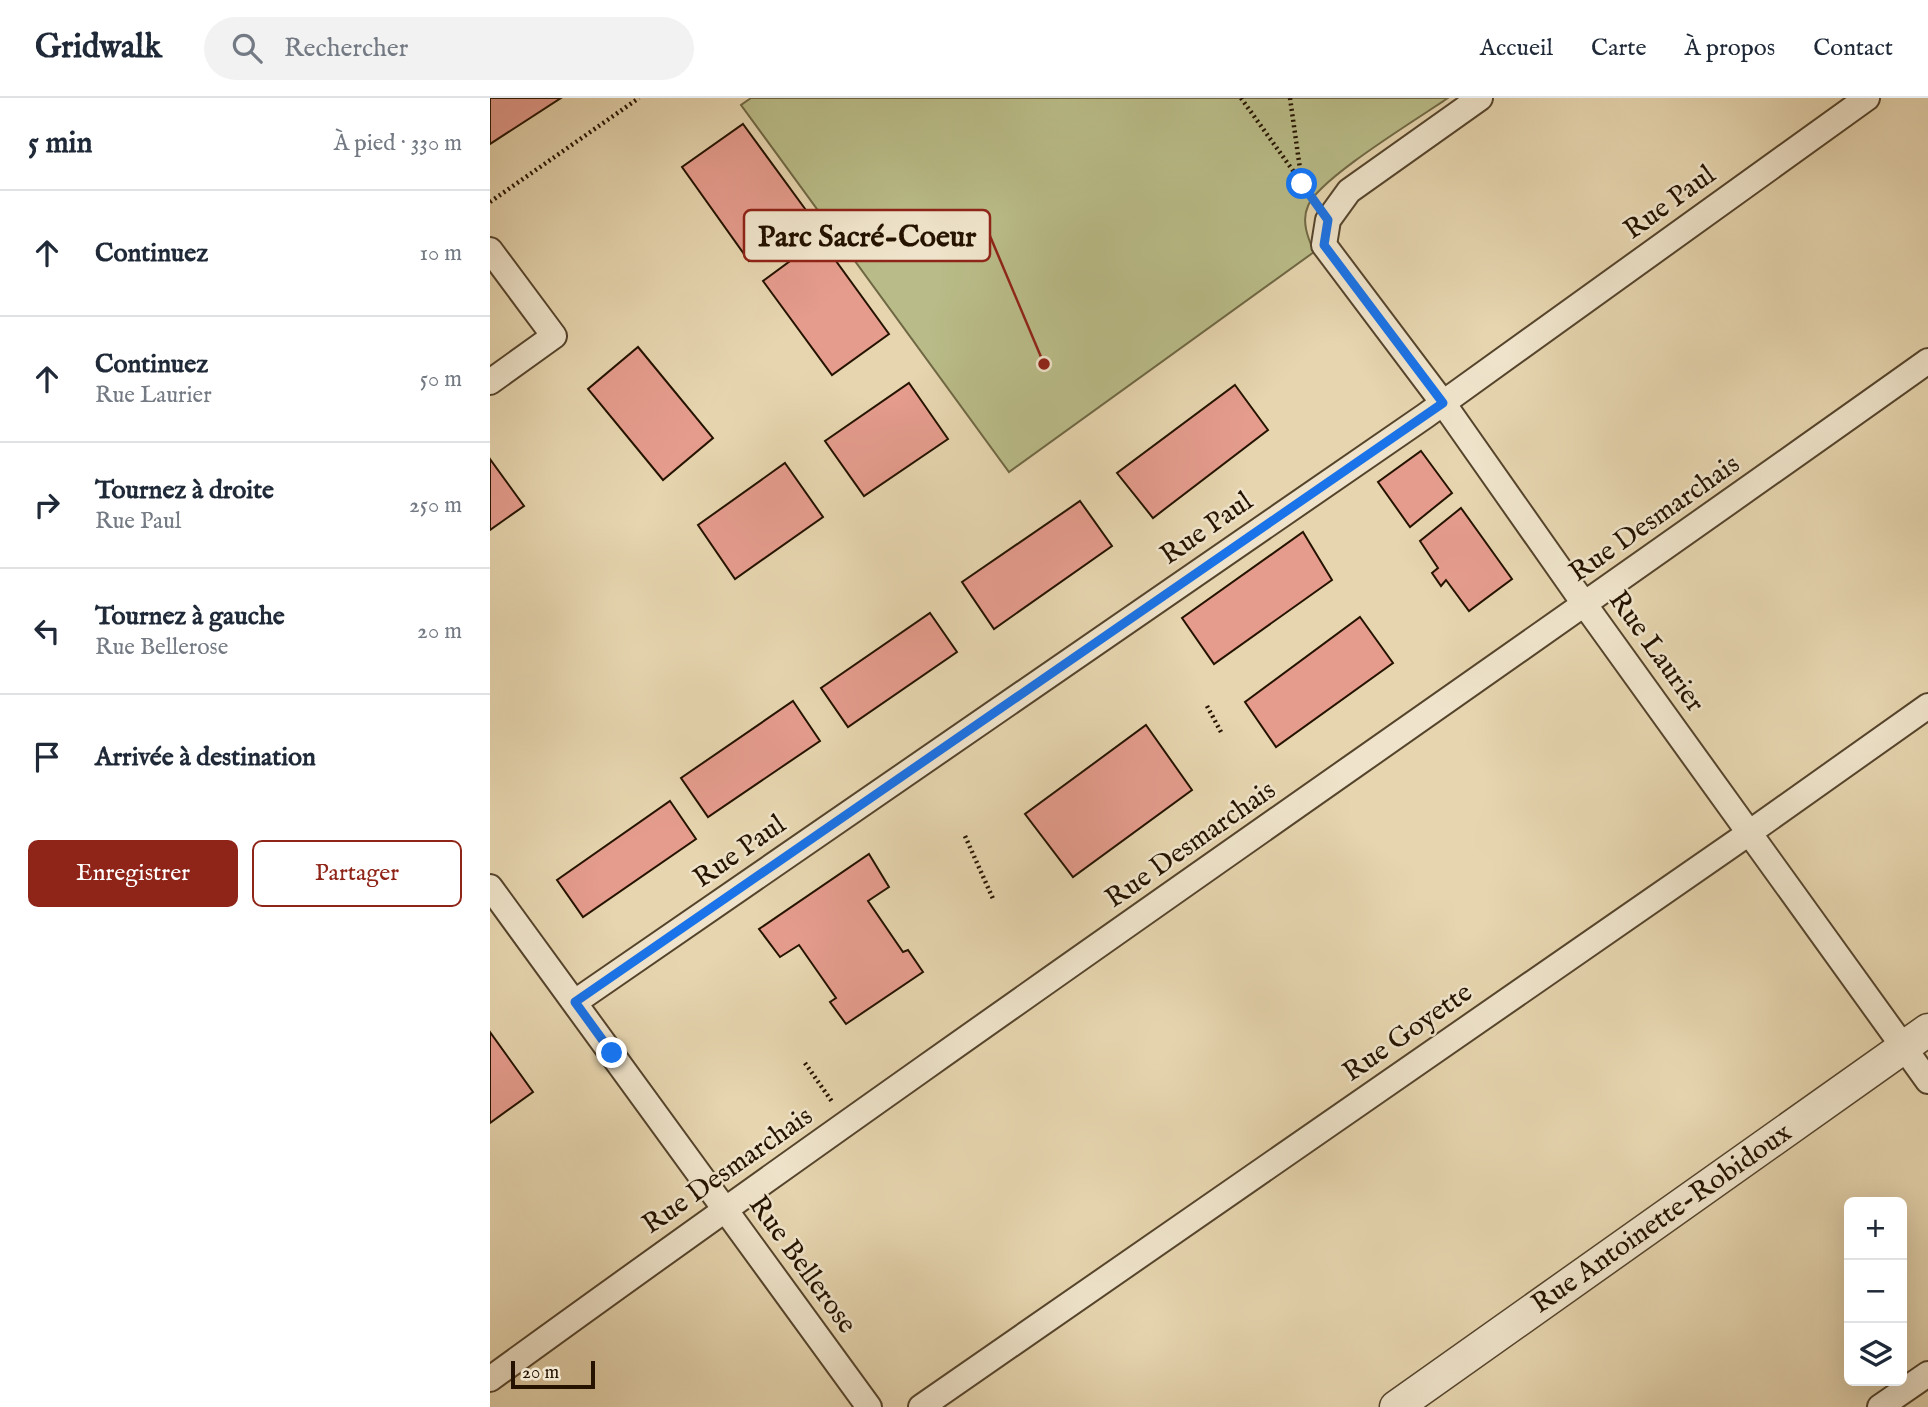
<!DOCTYPE html>
<html lang="fr">
<head>
<meta charset="utf-8">
<style>
  :root { --surface:#fff; --page:#f2f2f3; --text:#1f2937; --muted:#747a83; --line:#e0e1e3; --accent:#8f2418 }
  body { margin:0; font-family:"IM FELL English",serif; background:var(--page); color:var(--text) }
  .controls { position:absolute; right:21px; bottom:21px; display:grid; overflow:hidden; border-radius:10px; box-shadow:0 7px 28px #0002 }
  .controls button { width:63px; height:63px; display:grid; place-items:center; padding:0; border:0; border-bottom:2px solid var(--line); background:var(--surface); color:var(--text); font:35px sans-serif }
  .scale { position:absolute; left:21px; bottom:18px; width:84px; box-sizing:border-box; padding-left:7px; border:4px solid #251300; border-top:0; font-size:19px; line-height:24px; white-space:nowrap; color:#251300; -webkit-text-stroke:5px #efe4cb; paint-order:stroke }
  .stop { position:absolute; width:21px; height:21px; margin:-16px; border:5px solid #1a73e8; border-radius:50%; background:#fff }
  .stop.end { background:#1a73e8; border-color:#fff; box-shadow:0 2px 7px #0008 }
  .list { margin:0; padding:0; list-style:none }
  h2 { display:flex; justify-content:space-between; align-items:center; height:91px; margin:0; padding:0 28px; font-size:30px }
  h2 small { font-size:23px; font-weight:400; color:var(--muted) }
  .list li { display:grid; grid-template-columns:46px 1fr auto; gap:21px; align-items:center; box-sizing:border-box; height:126px; padding:0 28px; border-top:2px solid var(--line) }
  .list b { display:block; font-size:26px; white-space:nowrap }
  .list p { margin:0; font-size:23px; white-space:nowrap; color:var(--muted) }
  .list em { font-size:23px; font-style:normal; color:var(--muted) }
  .actions { display:flex; gap:14px; padding:21px 28px }
  .actions a { flex:1; padding:16px 0; border:2px solid var(--accent); border-radius:10px; text-align:center; font-size:24px; color:var(--accent) }
  .actions .main { background:var(--accent); color:#fff }
  .icon { flex:none; width:38px; height:38px; fill:none; stroke:currentColor; stroke-width:2; stroke-linecap:round; stroke-linejoin:round }
  .map { position:relative; flex:none; width:1438px; height:1309px; overflow:hidden }
  header { display:flex; align-items:center; gap:42px; box-sizing:border-box; height:98px; padding:0 35px; background:var(--surface); border-bottom:2px solid var(--line) }
  header strong { font-size:33px }
  nav { display:flex; gap:38px; margin-inline-start:auto; font-size:24px }
  .search { width:490px; height:63px; background:var(--page); display:flex; align-items:center; gap:18px; box-sizing:border-box; padding:0 24px; border-radius:38px; color:var(--muted); font-size:26px }
  main { display:flex }
  aside { flex:1; background:var(--surface) }
  .map>svg:first-child { display:block }
  .green { fill:#b9bc88; stroke:#6f6844; stroke-width:2 }
  .building { fill:#e59c8d; stroke:#251300; stroke-width:2 }
  .lines { fill:none; stroke-linecap:round; stroke-linejoin:round }
  .minor-casing { stroke:#55442c; stroke-width:28 }
  .tertiary-casing { stroke:#55442c; stroke-width:35 }
  .path { stroke:#251300; stroke-width:4.5; stroke-dasharray:2 3.5; stroke-linecap:butt }
  .minor { stroke:#efe4cb; stroke-width:24 }
  .tertiary { stroke:#efe4cb; stroke-width:32 }
  .route { stroke:#1a73e8; stroke-width:9 }
  .labels { text-anchor:middle; dominant-baseline:central; stroke-width:5; stroke-linejoin:round; paint-order:stroke }
  .street-label { font-size:28px; fill:#251300; stroke:#efe4cb }
  .leader { fill:none; stroke:#8f2418; stroke-width:2.5 }
  .callout-dot { fill:#8f2418; stroke:#efe4cb; stroke-width:2.5 }
  .callout { fill:#efe4cb; stroke:#8f2418; stroke-width:2.5 }
  .callout-label { font-size:30px; text-anchor:middle; font-weight:bold; fill:#251300 }
</style>
</head>
<body>
<header>
<strong>Gridwalk</strong>
<div class="search"><svg class="icon" aria-label="search" viewBox="0 0 24 24"><circle cx="10" cy="10" r="6"/><path d="M15 15l6 6"/></svg>Rechercher</div>
<nav><a>Accueil</a><a>Carte</a><a>À propos</a><a>Contact</a></nav>
</header>
<main>
<aside>
<h2>5 min<small>À pied · 330 m</small></h2>
<ul class="list">
<li><svg class="icon" aria-label="ahead" viewBox="0 0 24 24"><path d="M12 20V5M6 11l6-6 6 6"/></svg><div><b>Continuez</b></div><em>10 m</em></li>
<li><svg class="icon" aria-label="ahead" viewBox="0 0 24 24"><path d="M12 20V5M6 11l6-6 6 6"/></svg><div><b>Continuez</b><p>Rue Laurier</p></div><em>50 m</em></li>
<li><svg class="icon" aria-label="right" viewBox="0 0 24 24"><path d="M7 20v-9h11M14 6l5 5-5 5"/></svg><div><b>Tournez à droite</b><p>Rue Paul</p></div><em>250 m</em></li>
<li><svg class="icon" aria-label="left" viewBox="0 0 24 24"><path d="M17 20v-9H6M10 6l-5 5 5 5"/></svg><div><b>Tournez à gauche</b><p>Rue Bellerose</p></div><em>20 m</em></li>
<li><svg class="icon" aria-label="arrive" viewBox="0 0 24 24"><path d="M6 21V4h12l-3 4 3 4H6"/></svg><div><b>Arrivée à destination</b></div></li>
</ul>
<div class="actions"><a class="main">Enregistrer</a><a>Partager</a></div>
</aside>
<div class="map">
<svg width="1438" height="1309" viewBox="0 0 1438 1309">
  <rect width="100%" height="100%" fill="#e6d5af"/>
  <filter id="stains"><feTurbulence type="fractalNoise" baseFrequency=".00286" numOctaves="4"/><feColorMatrix values="0 0 0 0 .2 0 0 0 0 .09 0 0 0 0 .02 0 0 0 .5 -.17"/></filter>
  <radialGradient id="worn" r=".72"><stop offset=".6" stop-color="#630" stop-opacity="0"/><stop offset="1" stop-color="#630" stop-opacity=".3"/></radialGradient>
  <path class="green" d="M261 0H958C929 20 828 81 818 108 811 123 818 140 824 154L519 374 251 7Z"/>
  <g class="building">
    <polygon points="0,0 71,0 0,46"/>
    <polygon points="253,26 321,119 259,163 192,69"/>
    <polygon points="330,141 399,236 342,277 273,183"/>
    <polygon points="148,249 223,340 173,382 98,291"/>
    <polygon points="419,285 458,341 374,398 335,343"/>
    <polygon points="745,287 778,332 663,420 627,375"/>
    <polygon points="931,353 962,395 920,429 888,384"/>
    <polygon points="0,361 34,408 0,432"/>
    <polygon points="295,365 333,419 245,481 208,427"/>
    <polygon points="590,403 622,448 504,531 472,484"/>
    <polygon points="971,410 1022,481 979,513 956,482 951,488 942,475 948,470 930,443"/>
    <polygon points="813,434 842,482 724,566 692,520"/>
    <polygon points="440,515 467,554 358,629 331,590"/>
    <polygon points="870,519 903,565 786,649 755,604"/>
    <polygon points="303,603 330,643 218,719 191,680"/>
    <polygon points="656,627 702,692 583,779 535,716"/>
    <polygon points="180,703 206,741 93,819 67,782"/>
    <polygon points="379,756 399,789 378,803 413,854 418,852 433,874 356,926 340,904 346,900 309,847 290,859 269,831"/>
    <polygon points="0,934 43,994 0,1025"/>
  </g>
  <g class="lines">
    <g class="minor-casing">
      <g id="minor">
        <polyline points="990,0 859,93 838,122 834,147 953,305 1095,507 1438,983"/>
        <polyline points="0,152 64,238 0,284"/>
        <polyline points="0,789 379,1309"/>
        <polyline points="85,904 935,318 1377,0"/>
        <path d="M0 1281C475 936 959 604 1438 263"/>
        <polyline points="431,1309 1249,742 1438,608"/>
        <polyline points="1390,1309 1438,1276"/>
      </g>
    </g>
    <g class="tertiary-casing">
      <polyline id="tertiary" points="906,1309 1438,932"/>
    </g>
    <g class="path">
      <polyline points="751,0 824,102"/>
      <polyline points="800,0 812,85"/>
      <polyline points="0,104 149,0"/>
      <polyline points="717,608 731,634"/>
      <polyline points="475,738 504,803"/>
      <polyline points="315,965 343,1005"/>
    </g>
    <use href="#minor" class="minor"/>
    <use href="#tertiary" class="tertiary"/>
  </g>
  <g class="lines">
    <polyline class="route" points="122,955 85,904 953,305 834,147 838,122 812,86"/>
  </g>
  <g class="labels">
    <g class="street-label">
      <text transform="translate(1180 105) rotate(-36)">Rue Paul</text>
      <text transform="translate(1165 421) rotate(-35)">Rue Desmarchais</text>
      <text transform="translate(717 431) rotate(-35)">Rue Paul</text>
      <text transform="translate(1166 554) rotate(54)">Rue Laurier</text>
      <text transform="translate(701 747) rotate(-35)">Rue Desmarchais</text>
      <text transform="translate(250 754) rotate(-35)">Rue Paul</text>
      <text transform="translate(918 935) rotate(-35)">Rue Goyette</text>
      <text transform="translate(238 1073) rotate(-35)">Rue Desmarchais</text>
      <text transform="translate(1172 1121) rotate(-35)">Rue Antoinette-Robidoux</text>
      <text transform="translate(312 1167) rotate(54)">Rue Bellerose</text>
    </g>
  </g>
  <path class="leader" d="M554 266L500 138"/>
  <circle class="callout-dot" cx="554" cy="266" r="7"/>
  <rect class="callout" x="254" y="112" width="246" height="51" rx="7"/>
  <g class="callout-label">
    <text x="377" y="148">Parc Sacré-Coeur</text>
  </g>
  <rect width="100%" height="100%" filter="url(#stains)"/>
  <rect width="100%" height="100%" fill="url(#worn)"/>
</svg>
<div class="controls">
<button>+</button>
<button>−</button>
<button><svg class="icon" aria-label="layers" viewBox="0 0 24 24"><path d="M12 4l9 5-9 5-9-5zM3 14l9 5 9-5"/></svg></button>
</div>
<div class="scale">20 m</div>
<div class="stop" style="left:812px;top:86px"></div>
<div class="stop end" style="left:122px;top:955px"></div>
</div>
</main>
</body>
</html>
